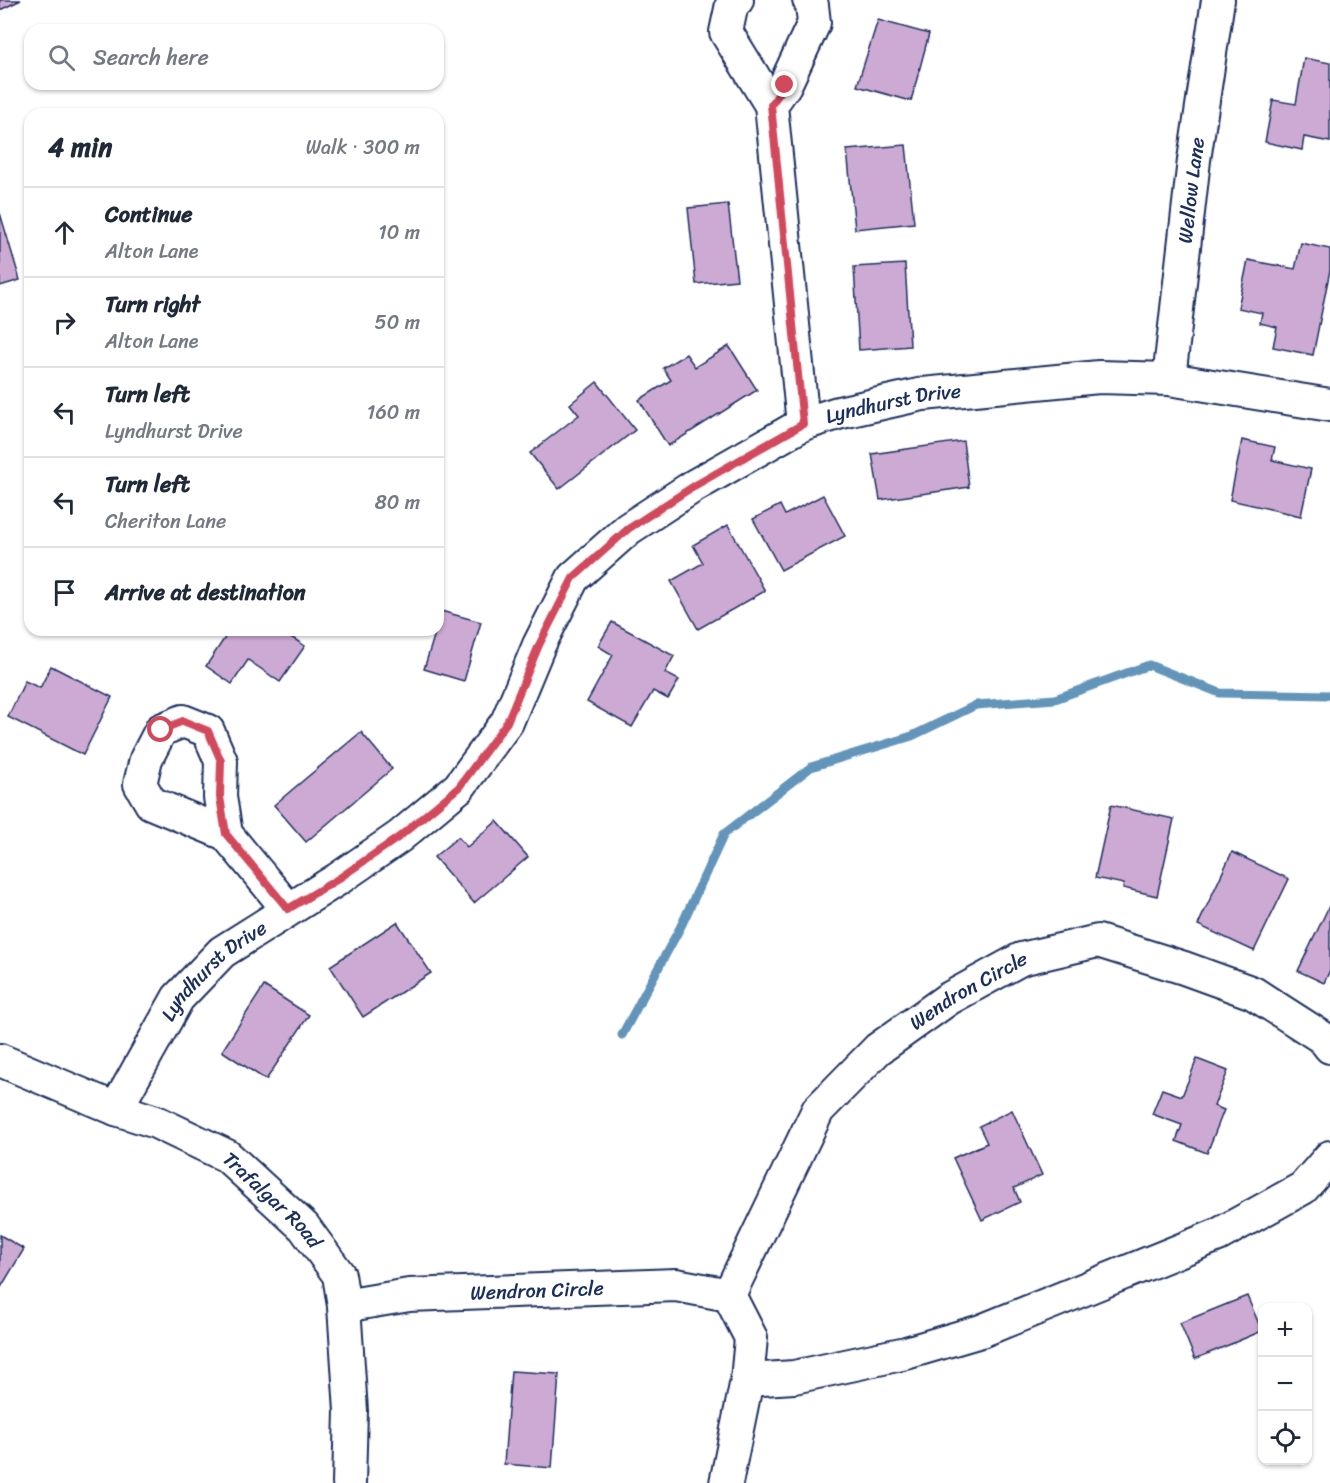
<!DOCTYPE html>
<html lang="en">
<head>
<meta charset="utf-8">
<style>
  :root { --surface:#fff; --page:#f2f2f3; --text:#1f2937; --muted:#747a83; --line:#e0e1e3 }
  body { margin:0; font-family:Sriracha,sans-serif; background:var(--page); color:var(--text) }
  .controls { position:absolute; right:18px; bottom:18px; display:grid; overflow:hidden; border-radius:12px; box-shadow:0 2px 4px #0004 }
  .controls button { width:54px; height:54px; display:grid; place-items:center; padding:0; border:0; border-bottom:2px solid var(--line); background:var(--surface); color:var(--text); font:30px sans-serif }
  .stop { position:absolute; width:18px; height:18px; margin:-14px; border:4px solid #d1495b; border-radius:50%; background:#fff }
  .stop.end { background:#d1495b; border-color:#fff; box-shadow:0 2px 6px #0008 }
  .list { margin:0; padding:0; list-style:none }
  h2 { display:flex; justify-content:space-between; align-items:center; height:78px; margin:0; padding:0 24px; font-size:26px }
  h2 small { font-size:20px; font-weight:400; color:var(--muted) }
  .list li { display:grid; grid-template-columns:39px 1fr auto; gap:18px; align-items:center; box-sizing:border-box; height:90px; padding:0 24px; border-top:2px solid var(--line) }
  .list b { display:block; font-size:22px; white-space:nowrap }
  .list p { margin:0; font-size:20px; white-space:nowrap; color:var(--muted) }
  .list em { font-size:20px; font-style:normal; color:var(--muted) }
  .icon { flex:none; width:33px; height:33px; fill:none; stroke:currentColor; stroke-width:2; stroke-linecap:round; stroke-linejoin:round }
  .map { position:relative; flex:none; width:1330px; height:1483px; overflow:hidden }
  .search { position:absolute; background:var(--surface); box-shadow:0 2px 4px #0004; left:24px; top:24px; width:420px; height:66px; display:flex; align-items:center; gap:15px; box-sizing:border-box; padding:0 21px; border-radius:18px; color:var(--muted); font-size:22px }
  .panel { position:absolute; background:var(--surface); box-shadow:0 2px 4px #0004; left:24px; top:108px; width:420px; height:528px; border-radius:18px }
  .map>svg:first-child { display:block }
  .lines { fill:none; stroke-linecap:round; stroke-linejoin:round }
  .stream { stroke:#6495ba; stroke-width:9 }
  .building { fill:#cdaad4; stroke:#1b2f5e; stroke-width:1.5 }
  .minor-casing { stroke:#1b2f5e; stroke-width:36 }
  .minor { stroke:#fff; stroke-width:32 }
  .route { stroke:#d1495b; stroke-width:8 }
  .labels { text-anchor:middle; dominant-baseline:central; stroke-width:4.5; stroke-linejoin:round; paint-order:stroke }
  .street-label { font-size:20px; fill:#1b2f5e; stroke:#fff }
</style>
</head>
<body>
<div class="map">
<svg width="1330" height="1483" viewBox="0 0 1330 1483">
  <rect width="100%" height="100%" fill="#fff"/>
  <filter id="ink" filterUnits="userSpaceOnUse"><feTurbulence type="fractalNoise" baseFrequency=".0167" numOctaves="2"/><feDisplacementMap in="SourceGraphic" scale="12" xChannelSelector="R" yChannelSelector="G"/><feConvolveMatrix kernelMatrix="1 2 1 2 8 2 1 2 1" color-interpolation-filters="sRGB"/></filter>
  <g filter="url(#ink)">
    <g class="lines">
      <polyline class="stream" points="622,1035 681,926 724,834 811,767 912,736 976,705 1055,699 1149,665 1220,693 1330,695"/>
    </g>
    <g class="building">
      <polygon points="0,0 21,0 0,10"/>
      <polygon points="878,20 929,34 911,101 857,86"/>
      <polygon points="1304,58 1330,63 1330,142 1304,137 1302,150 1265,142 1273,100 1296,104"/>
      <polygon points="906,145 914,223 855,229 847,150"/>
      <polygon points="728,204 737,280 696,284 688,208"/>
      <polygon points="0,213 20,280 0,286"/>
      <polygon points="1301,243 1330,249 1330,270 1313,355 1273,347 1277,327 1260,323 1262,313 1238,308 1248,260 1295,269"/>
      <polygon points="905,264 910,346 859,350 854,267"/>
      <polygon points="729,346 757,390 668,446 639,400 671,380 663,368 686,354 695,367"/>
      <polygon points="597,382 635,430 559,489 530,453 579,415 570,404"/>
      <polygon points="1242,440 1275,447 1272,460 1311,469 1301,516 1230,500"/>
      <polygon points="963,441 969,487 880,500 872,454"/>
      <polygon points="823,495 845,536 781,570 753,519 780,505 785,515"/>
      <polygon points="728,525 765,591 698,629 671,581 703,563 693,545"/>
      <polygon points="441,611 481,622 464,681 424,669 436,630 438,630"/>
      <polygon points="612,622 674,656 665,673 679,680 668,699 653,691 632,727 587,702 613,655 598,646"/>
      <polygon points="230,630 292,630 288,635 305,646 280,682 248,660 232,684 206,666"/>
      <polygon points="51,666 112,697 83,755 8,717 25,681 40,688"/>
      <polygon points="361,732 392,769 306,842 274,805"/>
      <polygon points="1111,805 1174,819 1157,896 1123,888 1124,884 1095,878"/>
      <polygon points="497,821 528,857 474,903 434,857 458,837 467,847"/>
      <polygon points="1232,852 1289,879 1254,951 1198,925"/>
      <polygon points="1330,904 1330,970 1324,983 1298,971"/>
      <polygon points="397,922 431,973 363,1017 330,966"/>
      <polygon points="264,986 309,1015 266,1080 222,1051"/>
      <polygon points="1197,1059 1228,1071 1214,1106 1224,1110 1207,1153 1176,1141 1182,1125 1152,1114 1162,1089 1182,1096"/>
      <polygon points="1012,1110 1042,1175 1014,1188 1020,1202 982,1220 953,1158 987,1143 979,1126"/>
      <polygon points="0,1235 24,1249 0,1289"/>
      <polygon points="1247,1296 1262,1331 1195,1359 1180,1323"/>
      <polygon points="511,1371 559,1374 552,1468 504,1464"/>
    </g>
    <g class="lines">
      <g class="minor-casing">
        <g id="minor">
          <polyline points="737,0 732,4 726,32 771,105 803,424"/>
          <polyline points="771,105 785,85 814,23 812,5 809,0"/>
          <path id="s1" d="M1169 379 1194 160 1218 0"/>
          <polyline points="226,834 151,803 140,784 146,759 161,730 183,721 208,731 221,761 220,797 226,834 288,909"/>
          <path id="s2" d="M0 1060 116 1109 156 1122 227 1156 304 1227 339 1275 344 1306 351 1411 349 1483"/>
          <path id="s3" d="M116 1109 178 998 222 952 338 879 399 837 459 787 507 722 539 645 573 578 628 529 694 486 803 424 838 413 923 394 1099 377 1169 379 1330 405"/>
          <path id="s4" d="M729 1295 818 1110 878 1049 948 999 1021 959 1098 941 1184 968 1253 993 1323 1038 1330 1047"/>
          <path id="s5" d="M344 1306 409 1295 676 1285 729 1295 751 1338 747 1380 726 1483"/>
          <polyline points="747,1380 794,1377 906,1353 981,1331 1218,1235 1303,1188 1330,1157"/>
        </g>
      </g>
      <use href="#minor" class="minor"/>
    </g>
  </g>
  <g class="lines" filter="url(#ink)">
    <polyline class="route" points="161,730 183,721 208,731 221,761 220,797 226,834 288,909 338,879 399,837 459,787 507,722 539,645 573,578 628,529 694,486 803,424 771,105 785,85"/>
  </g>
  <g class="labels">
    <g class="street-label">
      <text stroke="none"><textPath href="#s1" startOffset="190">Wellow Lane</textPath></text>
      <text stroke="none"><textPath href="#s3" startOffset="1090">Lyndhurst Drive</textPath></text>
      <text stroke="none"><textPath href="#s3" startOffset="172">Lyndhurst Drive</textPath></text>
      <text stroke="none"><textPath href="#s4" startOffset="399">Wendron Circle</textPath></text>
      <text stroke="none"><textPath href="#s2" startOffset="310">Trafalgar Road</textPath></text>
      <text stroke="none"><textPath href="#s5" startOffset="194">Wendron Circle</textPath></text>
    </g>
  </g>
</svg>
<div class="controls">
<button>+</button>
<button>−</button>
<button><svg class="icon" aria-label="locate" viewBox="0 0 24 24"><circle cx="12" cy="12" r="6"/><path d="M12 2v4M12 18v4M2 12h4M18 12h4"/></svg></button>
</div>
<div class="stop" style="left:161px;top:730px"></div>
<div class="stop end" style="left:785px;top:85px"></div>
<div class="search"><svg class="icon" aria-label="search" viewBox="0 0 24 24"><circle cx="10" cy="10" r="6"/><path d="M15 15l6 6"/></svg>Search here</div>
<section class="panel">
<h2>4 min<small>Walk · 300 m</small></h2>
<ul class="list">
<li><svg class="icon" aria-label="ahead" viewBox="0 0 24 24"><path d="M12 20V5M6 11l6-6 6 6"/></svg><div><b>Continue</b><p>Alton Lane</p></div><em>10 m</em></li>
<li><svg class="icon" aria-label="right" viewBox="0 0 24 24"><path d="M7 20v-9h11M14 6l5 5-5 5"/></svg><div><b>Turn right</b><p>Alton Lane</p></div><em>50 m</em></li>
<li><svg class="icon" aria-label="left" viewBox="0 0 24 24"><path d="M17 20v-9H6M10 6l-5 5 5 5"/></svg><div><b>Turn left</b><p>Lyndhurst Drive</p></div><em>160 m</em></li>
<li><svg class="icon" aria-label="left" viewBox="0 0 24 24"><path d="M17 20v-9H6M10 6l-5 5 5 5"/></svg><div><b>Turn left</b><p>Cheriton Lane</p></div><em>80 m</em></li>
<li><svg class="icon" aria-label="arrive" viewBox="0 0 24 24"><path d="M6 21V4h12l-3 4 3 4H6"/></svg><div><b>Arrive at destination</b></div></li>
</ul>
</section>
</div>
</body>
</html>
